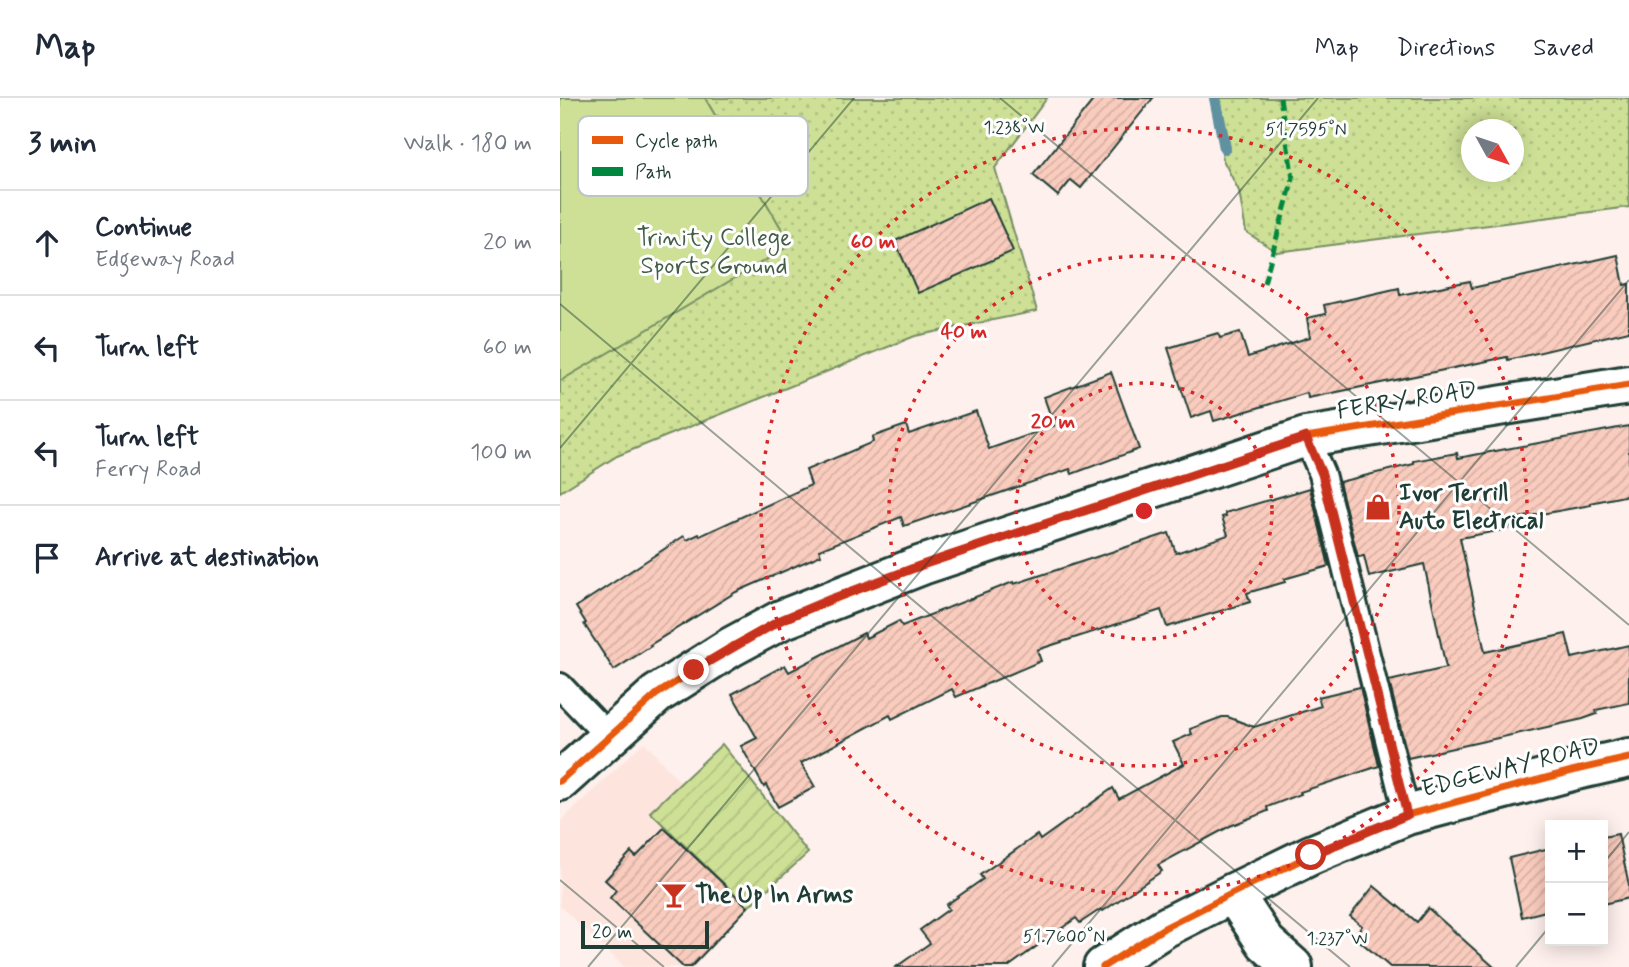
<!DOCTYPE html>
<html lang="en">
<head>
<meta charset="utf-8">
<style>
  :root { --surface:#fff; --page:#f2f2f3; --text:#1f2937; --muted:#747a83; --line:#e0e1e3 }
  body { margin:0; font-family:Mynerve,sans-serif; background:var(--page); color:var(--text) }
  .controls { position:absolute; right:21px; bottom:21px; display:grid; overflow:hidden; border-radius:0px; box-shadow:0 4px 18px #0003 }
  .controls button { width:63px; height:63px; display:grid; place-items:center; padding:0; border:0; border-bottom:2px solid var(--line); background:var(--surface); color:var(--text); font:35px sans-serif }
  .compass { position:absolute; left:901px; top:21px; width:63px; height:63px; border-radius:50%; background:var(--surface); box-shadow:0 4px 18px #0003; rotate:130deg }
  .scale { position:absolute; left:21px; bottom:18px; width:128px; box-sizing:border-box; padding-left:7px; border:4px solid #1f3d34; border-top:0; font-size:19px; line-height:24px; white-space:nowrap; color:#1f3d34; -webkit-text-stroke:5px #fff; paint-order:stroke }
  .stop { position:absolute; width:21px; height:21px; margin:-16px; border:5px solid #c8321e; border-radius:50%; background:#fff }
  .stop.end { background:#c8321e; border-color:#fff; box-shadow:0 2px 7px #0008 }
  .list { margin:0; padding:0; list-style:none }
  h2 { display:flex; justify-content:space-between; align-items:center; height:91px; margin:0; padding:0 28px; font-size:30px }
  h2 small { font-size:23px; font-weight:400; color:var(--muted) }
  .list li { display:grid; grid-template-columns:46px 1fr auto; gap:21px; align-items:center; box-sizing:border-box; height:105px; padding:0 28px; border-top:2px solid var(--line) }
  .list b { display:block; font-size:26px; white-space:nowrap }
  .list p { margin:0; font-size:23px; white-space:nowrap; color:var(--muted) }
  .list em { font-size:23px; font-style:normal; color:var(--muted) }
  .icon { flex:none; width:38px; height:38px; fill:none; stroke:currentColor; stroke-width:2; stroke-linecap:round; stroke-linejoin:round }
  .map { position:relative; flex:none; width:1069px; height:869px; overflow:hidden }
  header { display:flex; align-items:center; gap:42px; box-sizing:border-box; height:98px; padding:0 35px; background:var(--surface); border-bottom:2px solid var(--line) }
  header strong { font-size:33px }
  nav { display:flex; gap:38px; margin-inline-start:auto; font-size:24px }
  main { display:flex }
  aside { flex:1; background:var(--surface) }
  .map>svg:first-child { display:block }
  .built { fill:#fde5de }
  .grass { fill:url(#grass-dots); stroke:#768e64; stroke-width:2; fill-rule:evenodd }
  .garden { fill:url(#garden-furrows); stroke:#768e64; stroke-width:2 }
  .pitch { fill:#cde095; stroke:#768e64; stroke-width:2 }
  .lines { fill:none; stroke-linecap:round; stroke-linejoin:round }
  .stream { stroke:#5e91a1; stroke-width:12 }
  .building { fill:url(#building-hatch); stroke:#1f3d34; stroke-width:2 }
  .service-casing { stroke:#1f3d34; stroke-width:30 }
  .minor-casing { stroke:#1f3d34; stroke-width:44 }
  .service { stroke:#fff; stroke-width:24 }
  .minor { stroke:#fff; stroke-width:38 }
  .quiet { stroke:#00873e; stroke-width:5; stroke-dasharray:10 5; stroke-linecap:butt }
  .cycleway-casing { stroke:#fff; stroke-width:11 }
  .cycleway { stroke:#e8590c; stroke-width:7 }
  .route { stroke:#c8321e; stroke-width:9 }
  .ticks { fill:none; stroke:#1f3d34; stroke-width:2; stroke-opacity:0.45 }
  .ring { fill:none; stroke:#d62828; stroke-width:3.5; stroke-dasharray:3.5 7 }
  .labels { text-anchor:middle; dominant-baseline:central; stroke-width:6; stroke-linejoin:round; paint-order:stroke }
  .park-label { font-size:24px; fill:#425e47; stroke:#fff }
  .street-label { font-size:24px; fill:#1f3d34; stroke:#fff }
  .poi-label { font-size:24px; font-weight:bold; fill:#1f3d34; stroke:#fff; text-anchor:start }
  .key { fill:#fff; stroke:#bcc5c2; stroke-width:2 }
  .key-label { font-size:19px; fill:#1f3d34 }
  .ticks-label { font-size:18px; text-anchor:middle; fill:#1f3d34; stroke:#fff; stroke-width:6; stroke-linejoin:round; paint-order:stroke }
  .centre { fill:#d62828; stroke:#fff; stroke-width:3.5 }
  .ring-label { font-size:21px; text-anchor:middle; font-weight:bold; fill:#d62828; stroke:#fff; stroke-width:6; stroke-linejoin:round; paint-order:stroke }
</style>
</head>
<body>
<header>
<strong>Map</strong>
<nav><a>Map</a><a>Directions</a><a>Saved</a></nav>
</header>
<main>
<aside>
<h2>3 min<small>Walk · 180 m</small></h2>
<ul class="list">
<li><svg class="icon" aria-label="ahead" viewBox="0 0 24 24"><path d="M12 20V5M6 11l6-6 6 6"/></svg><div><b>Continue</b><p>Edgeway Road</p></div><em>20 m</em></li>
<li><svg class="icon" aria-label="left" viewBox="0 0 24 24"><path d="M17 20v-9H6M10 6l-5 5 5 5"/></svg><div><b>Turn left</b></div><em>60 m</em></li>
<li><svg class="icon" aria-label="left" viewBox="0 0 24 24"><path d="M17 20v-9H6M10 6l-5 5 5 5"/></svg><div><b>Turn left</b><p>Ferry Road</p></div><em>100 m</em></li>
<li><svg class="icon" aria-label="arrive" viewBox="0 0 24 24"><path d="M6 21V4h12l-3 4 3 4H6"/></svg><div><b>Arrive at destination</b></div></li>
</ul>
</aside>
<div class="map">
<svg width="1069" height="869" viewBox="0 0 1069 869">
  <defs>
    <pattern id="grass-dots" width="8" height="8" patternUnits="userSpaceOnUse" patternTransform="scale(1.75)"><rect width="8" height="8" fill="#cde095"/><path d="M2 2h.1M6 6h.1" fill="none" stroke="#b0c181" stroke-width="1.8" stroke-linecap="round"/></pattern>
    <pattern id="garden-furrows" width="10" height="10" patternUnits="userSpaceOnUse" patternTransform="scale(1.75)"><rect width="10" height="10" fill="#cde095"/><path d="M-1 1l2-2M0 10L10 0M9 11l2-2" fill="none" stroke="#b0c181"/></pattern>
    <pattern id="building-hatch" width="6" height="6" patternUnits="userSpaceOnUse" patternTransform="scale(1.75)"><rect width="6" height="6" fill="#faccbe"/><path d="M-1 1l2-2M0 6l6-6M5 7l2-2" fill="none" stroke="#d6b0a4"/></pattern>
  </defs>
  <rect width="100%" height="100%" fill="#fef0ec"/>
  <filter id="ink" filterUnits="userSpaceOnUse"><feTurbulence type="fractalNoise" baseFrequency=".0143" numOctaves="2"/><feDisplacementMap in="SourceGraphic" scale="14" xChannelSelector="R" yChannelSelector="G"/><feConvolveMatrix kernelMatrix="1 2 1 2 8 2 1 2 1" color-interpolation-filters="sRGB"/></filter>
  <g filter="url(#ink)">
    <polygon class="built" points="84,644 121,685 162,646 248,755 188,809 131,869 64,869 0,808 0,724"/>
    <g class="grass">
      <polygon points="0,0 487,0 435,70 477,213 355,238 57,358 0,394"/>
      <path d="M654 0H1069V109L717 154 686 134 679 93 663 62ZM912 32H954V74H912Z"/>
    </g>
    <polygon class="garden" points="162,646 248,755 188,809 90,714"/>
    <polygon class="pitch" points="0,0 145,0 231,147 0,283"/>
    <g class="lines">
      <polyline class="stream" points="655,0 665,50"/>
    </g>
    <g class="building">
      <polygon points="535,0 593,0 521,90 511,82 498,98 473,77"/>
      <polygon points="429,100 453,153 358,195 335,143"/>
      <polygon points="1058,157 1064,187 1069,186 1069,233 948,262 947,259 748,300 747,295 654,323 651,313 631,320 608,250 658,235 660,240 680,234 688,259 750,239 747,220 766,216 764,207 839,190 840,197 910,183 912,190"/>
      <polygon points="551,274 579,351 512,376 510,371 344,428 341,419 259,452 261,457 176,494 90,547 91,548 54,572 24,526 26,525 16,509 124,438 127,442 139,436 140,438 251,387 246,372 313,344 312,339 346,327 349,336 416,313 429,351 494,328 484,299"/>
      <polygon points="1069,328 1069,397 1030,405 1031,407 947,422 948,431 900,440 925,554 1006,536 1012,560 1069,547 1069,605 1036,612 1037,616 1023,621 848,660 829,583 886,570 864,466 809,479 804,458 798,459 779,384 854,366 854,363 897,355 898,360"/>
      <polygon points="750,390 769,468 724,481 725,484 687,495 690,504 607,529 601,512 477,552 481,563 396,599 392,591 332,621 330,617 241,665 255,689 218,709 206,687 204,689 181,648 197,640 172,596 225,567 229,574 304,535 306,540 339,523 342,528 453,484 454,486 609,435 616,455 668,437 662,419 666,418 665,415"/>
      <polygon points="800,589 819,668 740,694 741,696 707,709 708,713 670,728 598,767 602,773 543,813 541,811 520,825 516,820 448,869 336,869 370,845 360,832 389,811 386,807 423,781 420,777 477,737 480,742 553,690 559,701 624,666 613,644 632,636 630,631 662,619 668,619 694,629 761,608 758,599"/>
      <polygon points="104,730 188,809 131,869 123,869 50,800 56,792 45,782 71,754 76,759"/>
      <polygon points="1058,736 1069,787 1069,800 1043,806 1043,739"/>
      <polygon points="986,751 990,751 990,812 962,819 949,760"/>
      <polygon points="814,788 857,824 868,810 934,869 830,869 794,838 802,828 790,818"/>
    </g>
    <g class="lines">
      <g class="service-casing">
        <g id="service">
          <polyline points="746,339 762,376 847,717"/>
          <polyline points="0,588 48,638"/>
        </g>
      </g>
      <g class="minor-casing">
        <g id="minor">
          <polyline points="0,683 97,596 171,549 221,522 362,467 746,339 1069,287"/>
          <polyline points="673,795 706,845 733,869"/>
          <polyline points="543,869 604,830 673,795 751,757 847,717 1016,672 1069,660"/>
        </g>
      </g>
      <use href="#service" class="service"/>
      <use href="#minor" class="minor"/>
      <polyline class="quiet" points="704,185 733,81 720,0"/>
      <g class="cycleway-casing">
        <g id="cycleway">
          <polyline points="0,683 97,596 171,549 221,522 362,467 746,339 1069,287"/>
          <polyline points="543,869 604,830 673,795 751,757 847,717 1016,672 1069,660"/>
        </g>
      </g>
      <use href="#cycleway" class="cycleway"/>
    </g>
  </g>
  <g class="lines" filter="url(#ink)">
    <polyline class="route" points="134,572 221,522 271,501 362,467 746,339 762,376 847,717 751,757"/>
  </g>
  <path class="ticks" d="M440 0 1069 527M0 206 790 869M0 350 294 0M1043 766 1069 734M0 782 104 869M28 869 758 0M492 869 1069 182M956 869 990 828"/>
  <g class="ring">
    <circle cx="584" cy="413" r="128"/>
    <circle cx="584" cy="413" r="255"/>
    <circle cx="584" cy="413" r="383"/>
  </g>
  <defs>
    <g id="shop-bare" transform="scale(2.1)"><path d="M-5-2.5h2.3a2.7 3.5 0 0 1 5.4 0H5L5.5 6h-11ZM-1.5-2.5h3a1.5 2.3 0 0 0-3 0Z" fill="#c8321e" stroke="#fff" stroke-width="2.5" paint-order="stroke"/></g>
    <g id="bar-bare" transform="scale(2.1)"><path d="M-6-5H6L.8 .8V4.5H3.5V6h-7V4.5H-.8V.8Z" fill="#c8321e" stroke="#fff" stroke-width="2.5" paint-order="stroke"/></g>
  </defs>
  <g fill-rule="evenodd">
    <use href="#shop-bare" x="818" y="409"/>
    <use href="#bar-bare" x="114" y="797"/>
  </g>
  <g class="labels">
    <g class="park-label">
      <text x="154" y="140">Trinity College<tspan x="154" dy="28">Sports Ground</tspan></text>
    </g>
    <g class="street-label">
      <text transform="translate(847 303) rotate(-9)">FERRY ROAD</text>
      <text transform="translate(951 670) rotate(-14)">EDGEWAY ROAD</text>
    </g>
    <g class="poi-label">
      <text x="839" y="395">Ivor Terrill<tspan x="839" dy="28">Auto Electrical</tspan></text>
      <text x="135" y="797">The Up In Arms</text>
    </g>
  </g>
  <rect x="18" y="18" width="230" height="80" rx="10" class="key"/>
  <rect x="32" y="38" width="31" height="8" fill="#e8590c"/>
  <rect x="32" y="69" width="31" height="9" fill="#00873e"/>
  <g class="key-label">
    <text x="75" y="49">Cycle path</text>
    <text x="75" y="80">Path</text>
  </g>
  <g class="ticks-label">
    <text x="454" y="35">1.238°W</text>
    <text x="746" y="37">51.7595°N</text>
    <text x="504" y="844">51.7600°N</text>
    <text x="777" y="846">1.237°W</text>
  </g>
  <circle cx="584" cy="413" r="10" class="centre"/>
  <g class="ring-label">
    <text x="313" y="150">60 m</text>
    <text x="404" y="240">40 m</text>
    <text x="493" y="330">20 m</text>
  </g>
</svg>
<div class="controls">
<button>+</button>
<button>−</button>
</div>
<svg class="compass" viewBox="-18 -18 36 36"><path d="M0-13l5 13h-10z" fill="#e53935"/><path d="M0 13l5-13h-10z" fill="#747a83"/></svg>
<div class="scale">20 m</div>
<div class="stop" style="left:751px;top:757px"></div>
<div class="stop end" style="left:134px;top:572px"></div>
</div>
</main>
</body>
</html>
